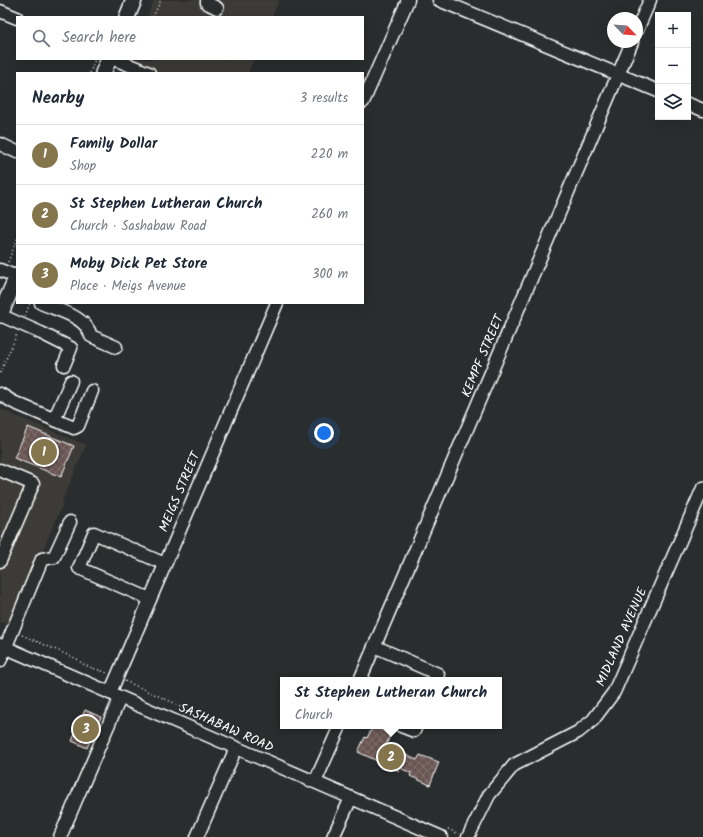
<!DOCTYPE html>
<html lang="en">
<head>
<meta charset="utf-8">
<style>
  :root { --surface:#fff; --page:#f6f6f7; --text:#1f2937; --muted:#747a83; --line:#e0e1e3; --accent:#84754c }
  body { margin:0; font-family:Kalam,sans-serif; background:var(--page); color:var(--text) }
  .controls { position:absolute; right:12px; top:12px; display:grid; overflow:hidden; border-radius:0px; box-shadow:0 4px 16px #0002 }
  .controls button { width:36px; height:36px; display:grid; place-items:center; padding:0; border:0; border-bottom:1px solid var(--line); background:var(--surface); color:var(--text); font:20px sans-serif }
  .compass { position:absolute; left:607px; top:12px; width:36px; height:36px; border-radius:50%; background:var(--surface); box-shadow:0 4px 16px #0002; rotate:115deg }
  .you { position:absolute; left:324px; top:433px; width:14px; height:14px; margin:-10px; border:3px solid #fff; border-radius:50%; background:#1a73e8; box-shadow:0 0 0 6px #1a73e833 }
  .badge { display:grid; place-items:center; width:26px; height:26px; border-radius:50%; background:var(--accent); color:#fff; font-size:13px; font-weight:700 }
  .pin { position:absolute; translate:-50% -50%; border:2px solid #fff; box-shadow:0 1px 4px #0006 }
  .popup { position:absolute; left:280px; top:677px; width:222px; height:52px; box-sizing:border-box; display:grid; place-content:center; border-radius:0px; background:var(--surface); filter:drop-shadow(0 1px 3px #0005); font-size:13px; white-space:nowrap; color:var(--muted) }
  .popup b { font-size:15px; color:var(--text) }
  .popup::after { content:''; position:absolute; left:50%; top:100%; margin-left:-8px; border:8px solid transparent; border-top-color:var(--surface) }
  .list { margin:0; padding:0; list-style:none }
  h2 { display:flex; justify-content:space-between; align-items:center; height:52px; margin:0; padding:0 16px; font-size:17px }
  h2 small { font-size:13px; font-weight:400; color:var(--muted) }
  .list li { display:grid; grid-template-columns:26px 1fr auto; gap:12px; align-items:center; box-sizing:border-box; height:60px; padding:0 16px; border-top:1px solid var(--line) }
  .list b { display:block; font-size:15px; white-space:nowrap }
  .list p { margin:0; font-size:13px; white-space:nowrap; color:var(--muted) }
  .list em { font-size:13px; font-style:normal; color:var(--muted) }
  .icon { flex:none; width:22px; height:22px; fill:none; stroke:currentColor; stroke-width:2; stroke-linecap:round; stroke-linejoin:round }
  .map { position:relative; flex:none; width:703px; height:837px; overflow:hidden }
  .search { position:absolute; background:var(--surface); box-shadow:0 4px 16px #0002; left:16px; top:16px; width:348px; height:44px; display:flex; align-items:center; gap:10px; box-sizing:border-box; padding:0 14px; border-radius:0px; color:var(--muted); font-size:15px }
  .panel { position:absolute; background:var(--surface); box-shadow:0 4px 16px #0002; left:16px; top:72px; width:348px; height:232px; border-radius:0px }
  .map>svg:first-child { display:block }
  .built { fill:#3d3a39 }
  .building { fill:url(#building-cross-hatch); stroke:#fff }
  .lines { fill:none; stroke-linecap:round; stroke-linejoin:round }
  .minor-casing { stroke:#fff; stroke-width:15 }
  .major-casing { stroke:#fff; stroke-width:18 }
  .path { stroke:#fff; stroke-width:1.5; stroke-dasharray:1 3; stroke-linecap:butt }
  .minor { stroke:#2a2d2e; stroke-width:12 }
  .major { stroke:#2a2d2e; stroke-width:15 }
  .labels { text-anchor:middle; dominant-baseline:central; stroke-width:3; stroke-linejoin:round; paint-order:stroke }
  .street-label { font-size:13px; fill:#fff; stroke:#2a2d2e }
</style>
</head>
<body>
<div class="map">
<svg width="703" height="837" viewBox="0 0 703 837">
  <defs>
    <pattern id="building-cross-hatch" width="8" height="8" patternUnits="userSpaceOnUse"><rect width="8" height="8" fill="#695753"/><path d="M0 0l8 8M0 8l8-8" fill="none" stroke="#80706d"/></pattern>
  </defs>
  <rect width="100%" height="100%" fill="#2a2d2e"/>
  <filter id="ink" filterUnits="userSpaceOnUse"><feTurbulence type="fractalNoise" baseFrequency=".025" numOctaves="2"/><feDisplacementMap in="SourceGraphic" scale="8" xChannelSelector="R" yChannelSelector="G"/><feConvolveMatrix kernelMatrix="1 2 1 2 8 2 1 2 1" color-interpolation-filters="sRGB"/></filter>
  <g filter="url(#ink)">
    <g class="built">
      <polygon points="154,0 279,0 272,17 147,17"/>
      <polygon points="129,59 254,59 248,73 123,73"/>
      <polygon points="0,409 86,445 62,502 62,506 10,625 0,622"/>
    </g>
    <g class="building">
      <polygon points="28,427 74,446 61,477 14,458"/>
      <polygon points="85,710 101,717 87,748 72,741"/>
      <polygon points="373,726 391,733 386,745 417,760 420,755 439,762 430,785 410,776 411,773 400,768 399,771 358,752 365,737 367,738"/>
    </g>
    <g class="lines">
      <g class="minor-casing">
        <g id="minor">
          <polyline points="207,0 207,3 217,8"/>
          <polyline points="439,0 658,91"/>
          <polyline points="0,11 17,18"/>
          <polyline points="637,30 650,0"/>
          <polyline points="114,59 149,73"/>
          <polyline points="363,102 408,0"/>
          <polyline points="688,104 703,110"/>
          <polyline points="0,144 17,152"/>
          <polyline points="0,270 17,277"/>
          <path d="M41 303C59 311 86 316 91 336L116 347"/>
          <polyline points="0,315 41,333 71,348 64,365"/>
          <polyline points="0,394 13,402 74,428 78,426 92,391"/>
          <polyline points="54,420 71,381"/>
          <polyline points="0,470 33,484 0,561"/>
          <polyline points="150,599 79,568 94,533 165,564"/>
          <polyline points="0,645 441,837"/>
          <polyline points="374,646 438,674 435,680"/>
          <polyline points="0,661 42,559 54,557 70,522"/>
          <polyline points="360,680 632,42"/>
          <polyline points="110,693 277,303"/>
          <polyline points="401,726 414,731 416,726"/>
          <polyline points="315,782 340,726"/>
          <polyline points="60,837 120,698"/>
          <polyline points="197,837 236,748"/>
          <polyline points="333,837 351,798"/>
          <polyline points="468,837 489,795 514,765 578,732 593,720 614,692 703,488"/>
        </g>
      </g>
      <g class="major-casing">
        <g id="major">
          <polyline points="127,17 134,0"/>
          <polyline points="103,73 109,59"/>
          <polyline points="0,315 17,276"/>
        </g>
      </g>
      <g class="path">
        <polyline points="153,17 161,0"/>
        <polyline points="90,73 95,59"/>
        <polyline points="8,262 17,239"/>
        <polyline points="25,316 30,303"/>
        <polyline points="0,373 17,334"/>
        <path d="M22 635 77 659C85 668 96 668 107 673"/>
        <polyline points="125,681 174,703 198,719"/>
        <polyline points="448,829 459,834"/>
      </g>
      <use href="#minor" class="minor"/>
      <use href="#major" class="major"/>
    </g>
  </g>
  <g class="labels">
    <g class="street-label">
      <text transform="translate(483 356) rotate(-67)">KEMPF STREET</text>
      <text transform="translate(180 492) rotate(-67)">MEIGS STREET</text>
      <text transform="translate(622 637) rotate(-66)">MIDLAND AVENUE</text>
      <text transform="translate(226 728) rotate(24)">SASHABAW ROAD</text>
    </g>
  </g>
</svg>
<div class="controls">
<button>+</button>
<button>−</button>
<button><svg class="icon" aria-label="layers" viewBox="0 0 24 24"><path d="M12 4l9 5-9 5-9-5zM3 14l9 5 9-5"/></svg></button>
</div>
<svg class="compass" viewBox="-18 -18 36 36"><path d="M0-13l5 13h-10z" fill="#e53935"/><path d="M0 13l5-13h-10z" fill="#747a83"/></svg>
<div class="you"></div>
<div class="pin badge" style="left:44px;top:452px">1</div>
<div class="pin badge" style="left:391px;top:757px">2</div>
<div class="popup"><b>St Stephen Lutheran Church</b>Church</div>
<div class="pin badge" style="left:86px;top:729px">3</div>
<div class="search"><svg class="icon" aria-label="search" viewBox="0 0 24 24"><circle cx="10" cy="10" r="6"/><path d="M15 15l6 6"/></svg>Search here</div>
<section class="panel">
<h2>Nearby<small>3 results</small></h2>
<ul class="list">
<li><span class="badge">1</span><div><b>Family Dollar</b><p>Shop</p></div><em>220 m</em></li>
<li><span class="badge">2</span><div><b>St Stephen Lutheran Church</b><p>Church · Sashabaw Road</p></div><em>260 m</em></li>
<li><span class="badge">3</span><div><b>Moby Dick Pet Store</b><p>Place · Meigs Avenue</p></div><em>300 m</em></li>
</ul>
</section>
</div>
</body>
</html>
